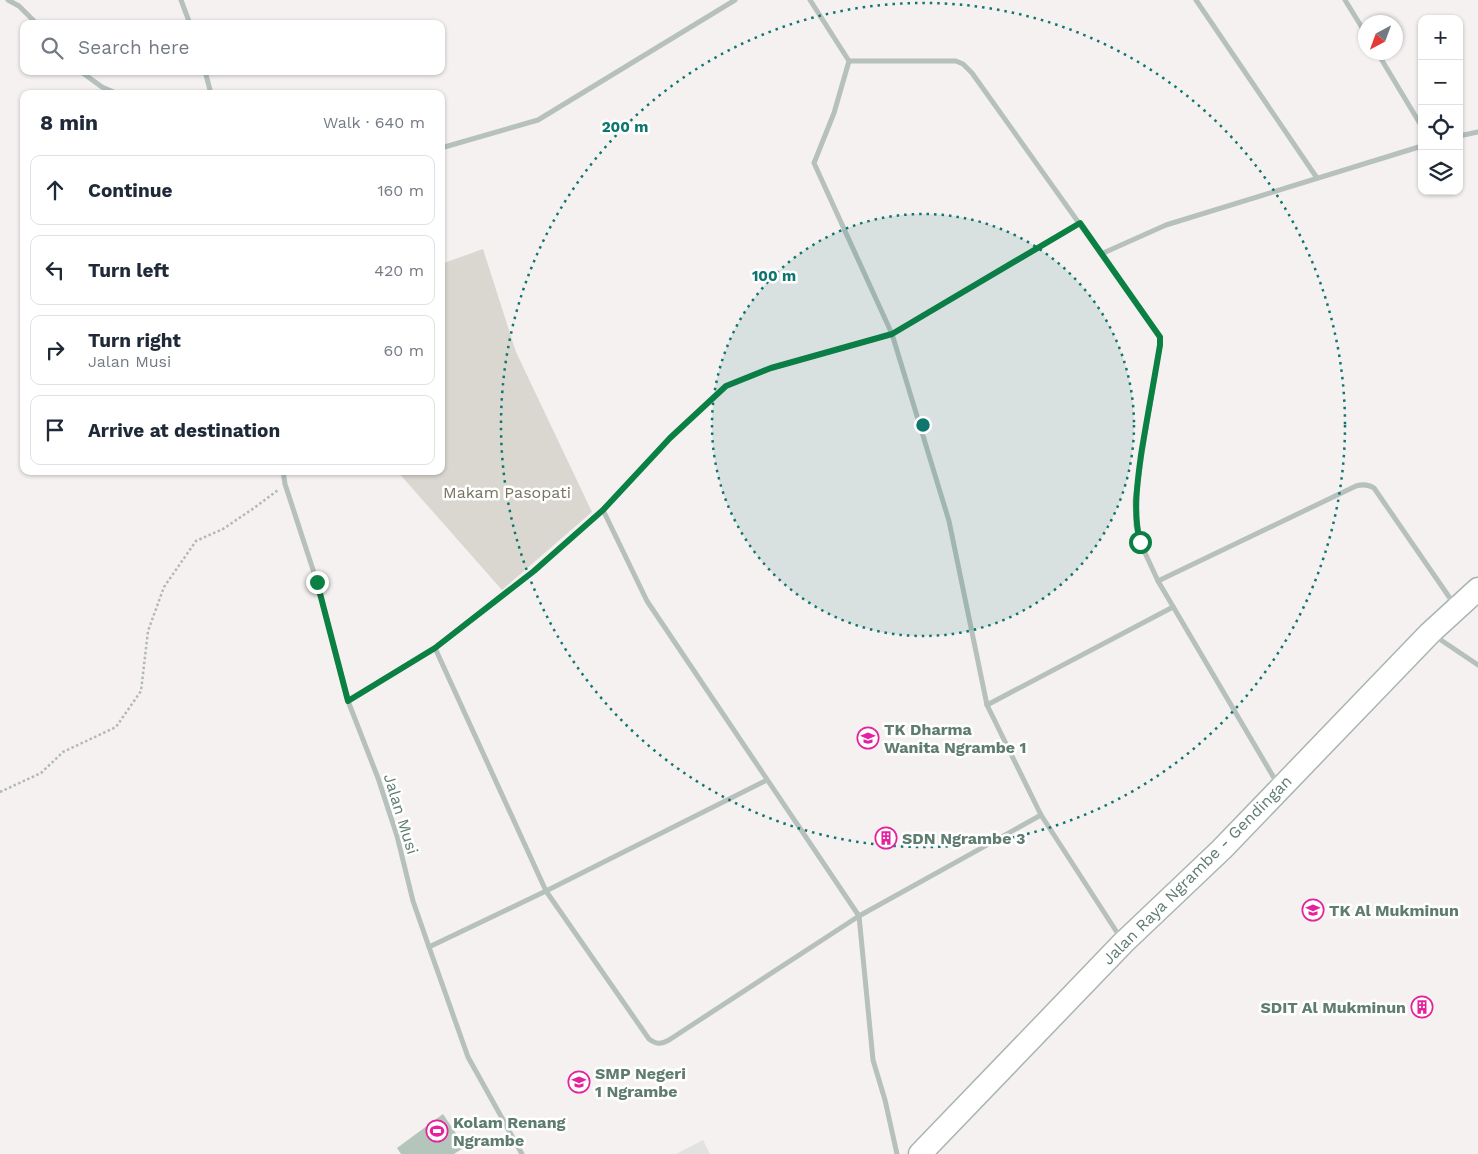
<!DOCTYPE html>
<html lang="en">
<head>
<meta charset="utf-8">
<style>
  :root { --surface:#fff; --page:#f6f6f7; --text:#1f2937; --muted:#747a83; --line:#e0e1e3 }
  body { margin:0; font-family:"Work Sans",sans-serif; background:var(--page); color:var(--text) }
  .controls { position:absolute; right:15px; top:15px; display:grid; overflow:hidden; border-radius:10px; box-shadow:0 1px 4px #0004 }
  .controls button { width:45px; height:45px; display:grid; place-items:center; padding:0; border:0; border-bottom:1px solid var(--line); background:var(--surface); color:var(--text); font:25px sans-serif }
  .compass { position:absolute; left:1358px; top:15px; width:45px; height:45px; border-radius:50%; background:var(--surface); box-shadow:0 1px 4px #0004; rotate:221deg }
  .stop { position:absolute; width:15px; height:15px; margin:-11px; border:4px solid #0b8043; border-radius:50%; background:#fff }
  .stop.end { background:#0b8043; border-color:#fff; box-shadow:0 1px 5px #0008 }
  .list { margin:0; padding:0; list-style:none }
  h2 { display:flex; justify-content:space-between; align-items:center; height:65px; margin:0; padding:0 20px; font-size:21px }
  h2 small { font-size:16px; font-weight:400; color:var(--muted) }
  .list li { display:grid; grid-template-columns:32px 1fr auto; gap:15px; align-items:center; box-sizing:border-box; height:70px; margin:0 10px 10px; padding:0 10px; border:1px solid var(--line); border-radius:10px }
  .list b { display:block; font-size:19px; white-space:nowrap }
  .list p { margin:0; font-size:16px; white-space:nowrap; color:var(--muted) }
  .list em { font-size:16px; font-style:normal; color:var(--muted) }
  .icon { flex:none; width:28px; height:28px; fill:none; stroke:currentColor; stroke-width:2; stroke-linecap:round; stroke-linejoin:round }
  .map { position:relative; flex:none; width:1478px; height:1154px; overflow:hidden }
  .search { position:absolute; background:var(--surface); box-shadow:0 1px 4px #0004; left:20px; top:20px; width:425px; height:55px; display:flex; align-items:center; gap:12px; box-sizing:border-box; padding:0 18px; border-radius:10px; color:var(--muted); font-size:19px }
  .panel { position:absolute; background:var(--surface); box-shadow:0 1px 4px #0004; left:20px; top:90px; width:425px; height:385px; border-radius:10px }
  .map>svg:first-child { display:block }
  .built { fill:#e2e3e1 }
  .green { fill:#dad7d0 }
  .water { fill:#b4c6bb }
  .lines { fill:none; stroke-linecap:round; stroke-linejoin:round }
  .secondary-casing { stroke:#a9b5b0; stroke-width:25 }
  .path { stroke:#b1b9b6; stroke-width:2.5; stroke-dasharray:2.5 2.5; stroke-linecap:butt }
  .minor { stroke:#b6c0bc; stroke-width:5 }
  .secondary { stroke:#fff; stroke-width:22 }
  .route { stroke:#0b8043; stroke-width:6 }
  .ring { fill:none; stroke:#0f766e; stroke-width:2.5; stroke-dasharray:2.5 5 }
  .labels { text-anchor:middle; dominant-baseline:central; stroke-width:5; stroke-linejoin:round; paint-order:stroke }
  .park-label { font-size:16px; fill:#75735e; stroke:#fff }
  .poi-label { font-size:16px; font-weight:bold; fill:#5f7c70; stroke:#fff; text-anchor:start }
  .street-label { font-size:16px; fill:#5f7c70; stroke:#fff }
  .centre { fill:#0f766e; stroke:#fff; stroke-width:2.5 }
  .ring-label { font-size:15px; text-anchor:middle; font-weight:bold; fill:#0f766e; stroke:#fff; stroke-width:5; stroke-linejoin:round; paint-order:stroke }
</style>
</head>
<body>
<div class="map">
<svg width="1478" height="1154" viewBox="0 0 1478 1154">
  <rect width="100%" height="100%" fill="#f5f1f1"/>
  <polygon class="built" points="703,1140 710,1154 676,1154"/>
  <polygon class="green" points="483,249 516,352 592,512 502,590 397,471 441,471 441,264"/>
  <polygon class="water" points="443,1114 465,1147 454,1154 401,1154 397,1148"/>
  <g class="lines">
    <g class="secondary-casing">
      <polyline id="secondary" points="920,1154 1123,943 1222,849 1430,633 1478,589"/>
    </g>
    <polyline class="path" points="0,792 41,773 63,752 116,727 141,691 148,631 164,587 196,541 223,529 254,508 278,490"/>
    <g class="minor">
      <polyline points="8,0 19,6 37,24"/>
      <polyline points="181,0 190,24"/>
      <polyline points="810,0 849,61 834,113 814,163 892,334 949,521 987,705 1041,815 1120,937"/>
      <polyline points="1196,0 1317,178"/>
      <polyline points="1345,0 1366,34"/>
      <polyline points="1377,52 1422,127"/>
      <polyline points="849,61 956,61 963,64 972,73 1101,254 1166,225 1422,146"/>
      <polyline points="80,71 102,87 118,94"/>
      <polyline points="205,71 211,94"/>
      <polyline points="1459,136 1478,132"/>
      <polyline points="441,148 538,120 735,0"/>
      <polyline points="1101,254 1160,337 1160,345 1144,440 1135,500 1136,526 1140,542 1158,581 1277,783"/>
      <polyline points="283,471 285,484 317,582 348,701 378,778 397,836 413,901 429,947 468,1057 522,1154"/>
      <polyline points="603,510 647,601 859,916 873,1060 885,1100 897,1154"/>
      <path d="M1158 581 1356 486C1363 484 1368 484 1374 488L1454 604"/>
      <polyline points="1435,636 1478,665"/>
      <path d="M435 648 546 891 649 1039C656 1044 660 1045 669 1040L859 916 1041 815"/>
      <polyline points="348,701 435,648 534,571 603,510 670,438 726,386 771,368 892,334 1080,223"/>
      <polyline points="987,705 1173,607"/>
      <polyline points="429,947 546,891 767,780"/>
    </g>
    <use href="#secondary" class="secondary"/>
  </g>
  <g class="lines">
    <path class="route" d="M317 582 348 701 435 648 534 571 603 510 670 438 726 386 771 368 892 334 1080 223 1160 337V345C1154 381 1147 418 1141 455 1137 485 1133 512 1140 542"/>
  </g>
  <circle cx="923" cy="425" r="211" fill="#0f766e" fill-opacity=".12"/>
  <g class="ring">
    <circle cx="923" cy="425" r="211"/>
    <circle cx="923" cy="425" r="422"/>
  </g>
  <defs>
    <g id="school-ring" transform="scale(1.125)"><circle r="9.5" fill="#fff" stroke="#e5219d" stroke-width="1.5"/><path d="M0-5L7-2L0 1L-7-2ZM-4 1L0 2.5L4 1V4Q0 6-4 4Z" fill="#e5219d"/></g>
    <g id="building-ring" transform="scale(1.125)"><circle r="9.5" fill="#fff" stroke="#e5219d" stroke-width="1.5"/><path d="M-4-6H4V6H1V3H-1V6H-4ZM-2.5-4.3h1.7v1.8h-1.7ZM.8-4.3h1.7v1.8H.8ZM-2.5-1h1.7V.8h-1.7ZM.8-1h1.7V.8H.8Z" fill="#e5219d"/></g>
    <g id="stadium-ring" transform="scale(1.125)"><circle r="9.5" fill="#fff" stroke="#e5219d" stroke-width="1.5"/><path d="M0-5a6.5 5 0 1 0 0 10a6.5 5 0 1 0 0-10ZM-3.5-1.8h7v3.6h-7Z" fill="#e5219d"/></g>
  </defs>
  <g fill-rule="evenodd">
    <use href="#school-ring" x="868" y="738"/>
    <use href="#building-ring" x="886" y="838"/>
    <use href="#school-ring" x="1313" y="910"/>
    <use href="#building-ring" x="1422" y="1007"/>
    <use href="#school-ring" x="579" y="1082"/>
    <use href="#stadium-ring" x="437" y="1131"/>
  </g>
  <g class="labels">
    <g class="park-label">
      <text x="507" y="492">Makam Pasopati</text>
    </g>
    <g class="poi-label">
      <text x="884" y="729">TK Dharma<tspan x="884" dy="18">Wanita Ngrambe 1</tspan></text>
      <text x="902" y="838">SDN Ngrambe 3</text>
      <text x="1329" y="910">TK Al Mukminun</text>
      <text x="1406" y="1007" text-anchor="end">SDIT Al Mukminun</text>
      <text x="595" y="1073">SMP Negeri<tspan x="595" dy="18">1 Ngrambe</tspan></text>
      <text x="453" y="1122">Kolam Renang<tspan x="453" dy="18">Ngrambe</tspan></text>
    </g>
    <g class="street-label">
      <text transform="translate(401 814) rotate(73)">Jalan Musi</text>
      <text transform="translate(1197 870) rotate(-45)">Jalan Raya Ngrambe - Gendingan</text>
    </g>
  </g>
  <circle cx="923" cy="425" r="8" class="centre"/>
  <g class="ring-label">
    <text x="625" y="132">200 m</text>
    <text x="774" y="281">100 m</text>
  </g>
</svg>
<div class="controls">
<button>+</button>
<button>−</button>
<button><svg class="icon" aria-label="locate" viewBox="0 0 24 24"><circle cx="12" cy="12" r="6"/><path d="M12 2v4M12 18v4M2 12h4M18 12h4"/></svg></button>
<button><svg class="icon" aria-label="layers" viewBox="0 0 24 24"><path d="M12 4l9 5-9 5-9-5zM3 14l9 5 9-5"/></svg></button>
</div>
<svg class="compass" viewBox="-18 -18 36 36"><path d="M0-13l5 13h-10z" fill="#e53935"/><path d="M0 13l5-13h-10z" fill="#747a83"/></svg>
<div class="stop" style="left:1140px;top:542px"></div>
<div class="stop end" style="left:317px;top:582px"></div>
<div class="search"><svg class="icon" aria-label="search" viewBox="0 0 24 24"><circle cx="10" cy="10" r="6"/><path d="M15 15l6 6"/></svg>Search here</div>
<section class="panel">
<h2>8 min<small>Walk · 640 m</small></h2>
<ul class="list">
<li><svg class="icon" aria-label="ahead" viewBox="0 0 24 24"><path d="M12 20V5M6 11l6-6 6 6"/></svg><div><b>Continue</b></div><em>160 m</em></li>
<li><svg class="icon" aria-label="left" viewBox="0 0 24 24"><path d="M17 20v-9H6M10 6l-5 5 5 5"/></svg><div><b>Turn left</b></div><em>420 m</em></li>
<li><svg class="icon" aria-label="right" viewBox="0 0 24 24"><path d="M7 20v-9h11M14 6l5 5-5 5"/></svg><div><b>Turn right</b><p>Jalan Musi</p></div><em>60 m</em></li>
<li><svg class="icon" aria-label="arrive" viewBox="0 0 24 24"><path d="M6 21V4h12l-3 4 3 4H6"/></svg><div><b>Arrive at destination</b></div></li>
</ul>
</section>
</div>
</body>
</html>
